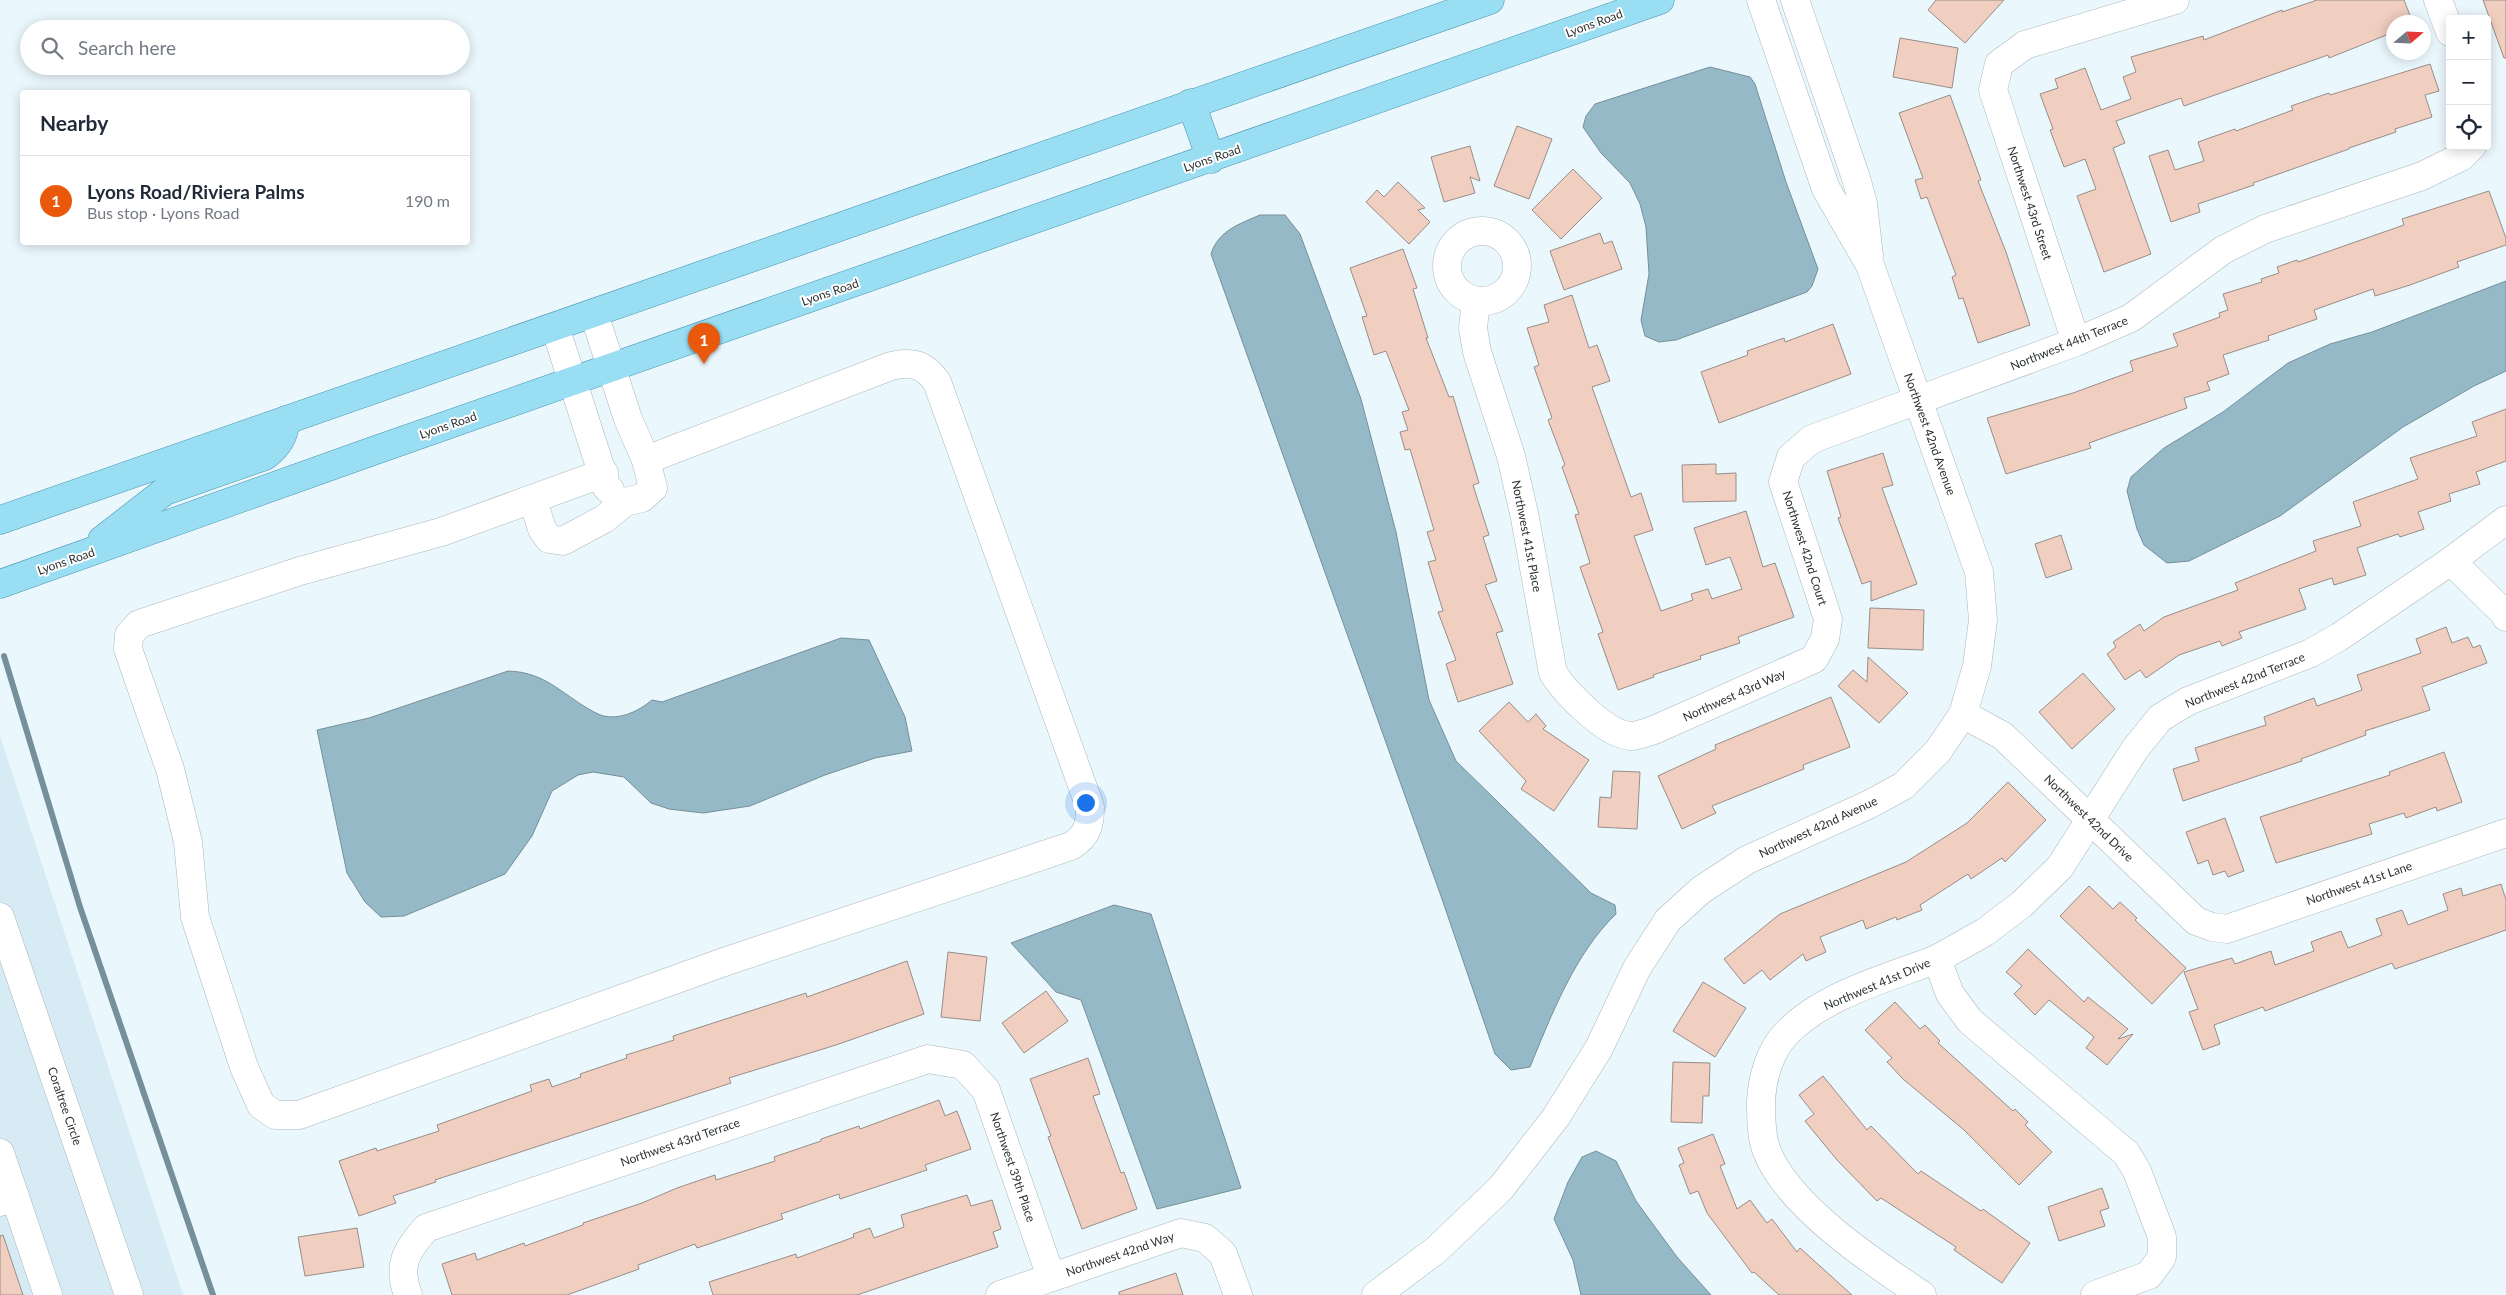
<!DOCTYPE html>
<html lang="en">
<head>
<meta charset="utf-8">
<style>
  :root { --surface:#fff; --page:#f2f2f3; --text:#1f2937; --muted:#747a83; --line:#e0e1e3; --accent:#ea580c }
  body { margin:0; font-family:Lato,sans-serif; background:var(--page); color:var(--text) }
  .controls { position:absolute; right:15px; top:15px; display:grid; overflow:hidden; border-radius:5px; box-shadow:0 2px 12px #0003 }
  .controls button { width:45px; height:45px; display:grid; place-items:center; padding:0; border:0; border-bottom:1px solid var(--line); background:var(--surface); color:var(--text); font:25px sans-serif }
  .compass { position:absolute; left:2386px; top:15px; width:45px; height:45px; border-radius:50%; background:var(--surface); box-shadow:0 2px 12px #0003; rotate:71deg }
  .you { position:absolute; left:1085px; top:802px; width:18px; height:18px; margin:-12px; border:4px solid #fff; border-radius:50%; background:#1a73e8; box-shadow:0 0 0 8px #1a73e833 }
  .badge { display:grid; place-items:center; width:32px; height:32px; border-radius:50%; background:var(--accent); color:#fff; font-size:16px; font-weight:700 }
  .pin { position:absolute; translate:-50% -41px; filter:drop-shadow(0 1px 2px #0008) }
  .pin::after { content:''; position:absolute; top:26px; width:18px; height:15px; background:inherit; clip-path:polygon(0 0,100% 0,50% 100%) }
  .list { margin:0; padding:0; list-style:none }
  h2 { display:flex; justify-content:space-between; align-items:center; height:65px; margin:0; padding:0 20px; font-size:21px }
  h2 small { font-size:16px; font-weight:400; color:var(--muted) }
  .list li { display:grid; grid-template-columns:32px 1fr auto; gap:15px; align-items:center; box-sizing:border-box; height:90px; padding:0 20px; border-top:1px solid var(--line) }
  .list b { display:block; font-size:19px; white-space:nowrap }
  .list p { margin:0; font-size:16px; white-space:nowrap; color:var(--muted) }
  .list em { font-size:16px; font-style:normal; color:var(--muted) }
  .icon { flex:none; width:28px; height:28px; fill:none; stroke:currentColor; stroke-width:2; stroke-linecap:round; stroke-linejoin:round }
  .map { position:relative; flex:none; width:2506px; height:1295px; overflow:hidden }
  .search { position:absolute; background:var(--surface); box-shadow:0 2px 12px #0003; left:20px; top:20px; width:450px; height:55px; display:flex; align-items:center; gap:12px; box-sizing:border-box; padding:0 18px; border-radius:28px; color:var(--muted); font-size:19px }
  .panel { position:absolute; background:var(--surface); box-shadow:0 2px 12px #0003; left:20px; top:90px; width:450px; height:155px; border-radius:5px }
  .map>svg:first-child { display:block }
  .built { fill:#d6ebf3 }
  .water { fill:#95b9c6; stroke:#75909a }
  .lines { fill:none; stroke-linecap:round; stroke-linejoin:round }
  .stream { stroke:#75909a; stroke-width:6 }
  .building { fill:#f1cfc0; stroke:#988d88 }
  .minor-casing { stroke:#aab7bc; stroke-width:29 }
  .major-casing { stroke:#4793ab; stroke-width:29 }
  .minor { stroke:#fff; stroke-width:28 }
  .major { stroke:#9adef4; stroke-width:28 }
  .labels { text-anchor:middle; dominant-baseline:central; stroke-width:4; stroke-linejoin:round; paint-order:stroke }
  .street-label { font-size:12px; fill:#2b3032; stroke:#fff }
</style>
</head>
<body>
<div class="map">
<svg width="2506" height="1295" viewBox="0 0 2506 1295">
  <rect width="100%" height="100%" fill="#eaf7fd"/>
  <polygon class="built" points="0,736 183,1295 0,1295"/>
  <g class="water">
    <polygon points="1710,67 1750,77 1755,84 1786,182 1818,269 1812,286 1807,292 1676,340 1659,342 1645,336 1641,320 1649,274 1646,227 1640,204 1630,183 1601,153 1583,127 1586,116 1595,104"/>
    <path d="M1260 215H1285L1300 234 1361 399 1396 532 1429 700 1456 761 1591 893 1615 905 1616 914C1575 953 1551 1016 1530 1067L1511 1070 1495 1054 1442 899 1211 254C1218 231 1239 224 1260 215Z"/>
    <polygon points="2506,281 2506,371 2474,386 2403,427 2280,516 2189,561 2167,563 2144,545 2137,529 2127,491 2131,477 2164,448 2223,412 2288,363 2330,344 2372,332"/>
    <path d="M841 638 869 640 905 717 912 751 875 758 825 775 750 806 703 813 669 809 651 803 624 777 593 772 578 775 552 791 532 836 505 874 404 916 381 917 365 902 347 873 317 730 369 718 508 671C548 672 565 698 598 714 616 722 638 712 652 700L662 702Z"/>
    <polygon points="1114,905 1151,914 1241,1188 1157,1209 1081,1000 1056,992 1011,943"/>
    <polygon points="1596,1151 1616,1161 1636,1201 1677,1257 1711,1295 1581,1295 1573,1260 1554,1219 1568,1182 1582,1157"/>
  </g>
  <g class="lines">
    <polyline class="stream" points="4,656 80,907 213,1295"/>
  </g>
  <g class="building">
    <polygon points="1936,0 2004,0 1965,43 1928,10"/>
    <polygon points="2317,0 2404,0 2411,18 2394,22 2394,32 2329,58 2328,55 2184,106 2181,98 2116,121 2125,143 2113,148 2151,254 2104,272 2077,196 2096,189 2085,159 2064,167 2050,130 2053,129 2040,94 2058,88 2055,79 2085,68 2101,110 2131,99 2123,77 2136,72 2131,57 2203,36 2204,40 2282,10 2282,12"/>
    <polygon points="2483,0 2506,0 2506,58 2504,58"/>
    <polygon points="1900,38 1958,48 1952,88 1893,77"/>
    <polygon points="2430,64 2439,91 2425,95 2432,117 2395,129 2396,132 2349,148 2349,149 2253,183 2254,185 2198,204 2200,212 2171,222 2149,156 2168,150 2175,170 2204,161 2198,142 2235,129 2236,131 2293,110 2291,106 2329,93 2330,95"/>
    <polygon points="1950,95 1981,180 1978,181 2006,252 2030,325 1978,343 1963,298 1959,299 1952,277 1956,275 1927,197 1921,199 1915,180 1923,178 1899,113"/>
    <polygon points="1517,126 1552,139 1529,199 1494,186"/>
    <polygon points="1470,146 1480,181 1470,177 1475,193 1444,202 1431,157"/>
    <polygon points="1573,169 1602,198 1561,239 1532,210"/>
    <polygon points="1398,182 1425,208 1418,210 1430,222 1409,244 1366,202 1377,190 1384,197"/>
    <polygon points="2489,191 2506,238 2506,245 2457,262 2459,267 2410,285 2375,296 2373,289 2314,310 2317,319 2268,336 2269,340 2223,355 2229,374 2207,382 2210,390 2184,398 2187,408 2089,443 2091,448 2006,474 1987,418 2073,393 2133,371 2130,361 2178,346 2173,334 2220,317 2219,313 2228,310 2223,294 2262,282 2261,279 2279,273 2277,267 2297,260 2298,262 2404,225 2402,219"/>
    <polygon points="1600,233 1604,244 1612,241 1622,269 1564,290 1550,251"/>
    <polygon points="1403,249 1417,288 1413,289 1428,338 1426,338 1449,397 1453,396 1479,483 1473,485 1489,535 1483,537 1497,581 1485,585 1503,631 1496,633 1513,684 1458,702 1446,664 1456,660 1438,612 1443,611 1428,562 1436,560 1427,532 1434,530 1410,449 1405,450 1400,432 1408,430 1402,412 1409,410 1386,351 1374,355 1362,317 1367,316 1350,268"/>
    <polygon points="1572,295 1589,348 1597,345 1610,381 1592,387 1631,497 1641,493 1653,530 1634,536 1661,611 1693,600 1691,594 1708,589 1712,599 1742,589 1730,557 1706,565 1694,528 1746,511 1763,567 1775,563 1794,617 1738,637 1740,643 1700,656 1701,659 1653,675 1654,677 1618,690 1598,634 1603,632 1580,567 1590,563 1575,515 1579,514 1562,467 1565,465 1548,420 1552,418 1534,367 1539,365 1527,328 1549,322 1544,305"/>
    <polygon points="1833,324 1851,374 1719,423 1701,372 1748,355 1747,351 1784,338 1785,342"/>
    <polygon points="2506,409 2506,461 2476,472 2480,484 2449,494 2451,501 2418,512 2424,529 2400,537 2398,534 2357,548 2366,575 2334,585 2332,578 2299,589 2306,609 2239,632 2242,638 2222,646 2220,641 2179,655 2146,678 2140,670 2125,680 2107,654 2116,647 2113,642 2140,624 2144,631 2164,617 2238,590 2235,583 2316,551 2313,541 2361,526 2353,502 2418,479 2410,458 2477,436 2472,422"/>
    <polygon points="1883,453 1893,485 1882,488 1917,584 1871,601 1871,581 1862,584 1838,518 1841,517 1827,471"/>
    <polygon points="1716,464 1716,474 1736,473 1736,501 1683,502 1682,465"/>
    <polygon points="2061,535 2072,569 2046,578 2035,544"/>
    <polygon points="1870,608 1924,610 1923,650 1868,648"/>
    <polygon points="2446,627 2452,643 2468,637 2473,648 2480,645 2487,663 2422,687 2430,710 2365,731 2366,735 2301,759 2302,761 2183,801 2173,769 2199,761 2195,748 2266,725 2264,717 2314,698 2317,706 2362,690 2357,675 2421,653 2416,639"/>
    <polygon points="1868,657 1908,693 1879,723 1838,686 1853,670 1867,682"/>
    <polygon points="2083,673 2115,709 2072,749 2039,712"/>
    <polygon points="1831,697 1850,747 1803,765 1804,769 1712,806 1716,813 1682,829 1658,776 1716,749 1715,745"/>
    <polygon points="1509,702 1528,722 1536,714 1546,726 1543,729 1589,760 1554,811 1521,789 1526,781 1479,731"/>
    <polygon points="2444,752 2462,802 2437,811 2436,807 2406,818 2404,813 2369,824 2372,834 2276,863 2260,817 2390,775 2389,772"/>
    <polygon points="1613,771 1640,772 1637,829 1598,827 1600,797 1611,798"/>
    <polygon points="2008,782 2046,820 2005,862 2002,858 1971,879 1968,874 1920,905 1922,910 1897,920 1896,917 1866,929 1863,920 1820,937 1826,952 1806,961 1803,954 1770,980 1762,970 1744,984 1724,959 1780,914 1906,862 1967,823"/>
    <polygon points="2225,818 2244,871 2228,877 2225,871 2213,875 2208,860 2198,864 2186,832"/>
    <polygon points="2501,884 2506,900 2506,930 2395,969 2392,963 2265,1011 2263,1007 2214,1025 2220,1044 2203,1050 2189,1012 2198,1009 2184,972 2232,958 2235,964 2271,951 2275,965 2314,951 2311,942 2341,931 2348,948 2382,935 2376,919 2402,910 2408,925 2448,910 2443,894 2461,888 2463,896"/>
    <polygon points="2089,886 2113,909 2120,902 2137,918 2135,920 2186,968 2152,1004 2060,916"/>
    <polygon points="2028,949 2084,1002 2088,997 2128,1029 2118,1039 2133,1034 2107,1065 2086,1048 2094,1037 2049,1000 2035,1015 2014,994 2022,986 2006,972"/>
    <polygon points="948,952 987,957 980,1021 941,1017"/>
    <polygon points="907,961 924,1014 836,1045 729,1078 731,1083 435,1180 436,1182 393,1196 396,1203 359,1216 339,1161 376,1148 377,1151 439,1131 437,1125 532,1091 530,1085 549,1079 552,1087 581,1077 580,1074 627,1058 626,1055 674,1040 673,1036 806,993 807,997"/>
    <polygon points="1703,982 1746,1008 1715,1057 1673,1031"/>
    <polygon points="1046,991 1068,1021 1024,1053 1002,1023"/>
    <polygon points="1895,1002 1920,1029 1925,1025 1940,1041 1938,1043 2013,1111 2015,1109 2028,1122 2025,1125 2052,1152 2019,1185 1964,1130 1903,1079 1887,1062 1892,1058 1865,1030"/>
    <polygon points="1088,1058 1100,1094 1093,1096 1121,1173 1124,1172 1137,1209 1082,1229 1048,1137 1051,1136 1030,1079"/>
    <polygon points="1673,1062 1710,1063 1709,1096 1703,1096 1702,1123 1671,1122"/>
    <polygon points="1823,1076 1867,1130 1871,1126 1918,1174 1921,1171 1981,1211 1983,1209 2030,1243 2002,1283 1954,1250 1956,1247 1881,1198 1877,1201 1837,1160 1805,1121 1814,1114 1799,1095"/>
    <polygon points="939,1100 945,1116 957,1111 971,1149 925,1165 927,1170 840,1199 839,1194 781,1214 783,1219 697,1248 695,1244 638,1265 639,1269 567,1295 452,1295 442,1264 475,1253 477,1260 524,1243 525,1246 583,1225 583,1223 642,1203 677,1188 715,1175 716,1180 775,1161 774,1157 821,1141 821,1139 859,1126 860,1129"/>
    <polygon points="1713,1134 1725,1164 1720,1166 1737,1209 1750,1200 1767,1223 1772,1219 1797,1252 1800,1248 1852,1295 1779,1295 1754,1272 1752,1273 1707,1213 1698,1191 1690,1194 1679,1165 1684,1163 1678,1148"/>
    <polygon points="2102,1188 2109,1208 2100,1211 2105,1226 2059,1241 2048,1207"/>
    <polygon points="967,1195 971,1206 992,1200 1001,1229 993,1232 998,1247 857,1295 713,1295 709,1282 796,1254 797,1258 854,1237 853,1234 870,1228 874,1238 904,1227 901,1215"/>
    <polygon points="357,1228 364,1267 305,1276 298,1237"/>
    <polygon points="3,1235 23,1295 0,1295 0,1236"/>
    <polygon points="1176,1273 1183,1295 1119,1295 1119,1292"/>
  </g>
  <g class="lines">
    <g class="minor-casing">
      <g id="minor">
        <polyline points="1795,0 1856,178 1863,204 1869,256"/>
        <polyline points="2438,0 2450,32"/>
        <circle cx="1482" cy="266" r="35"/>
        <path d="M1476 301 1473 328 1477 352 1511 456 1525 518 1553 673C1565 692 1606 735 1631 736 1638 736 1647 732 1654 730L1814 659 1825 639 1828 619 1783 482 1791 457 1812 439 2076 342 2131 318 2223 250 2265 229 2422 176 2461 157 2472 146"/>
        <polyline points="555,327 607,488 610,490"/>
        <polyline points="2076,342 1993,90 1999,64 2025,45 2175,0"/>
        <path d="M604 473 441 532 300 571 139 624 129 635 128 649 170 769 188 842 195 917 244 1067 261 1105 275 1115H299L724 962 1071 846C1087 836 1090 826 1090 807L937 382C924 364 912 361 891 366L646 460"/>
        <polyline points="533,500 542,529 549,539 563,541 604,519 625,502 642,498 653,488 646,460 628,419 594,314"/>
        <polyline points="2451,561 2504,613 2506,617"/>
        <polyline points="1963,714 2003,736 2196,921 2212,927 2227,929 2506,833"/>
        <polyline points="0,917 129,1295"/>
        <polyline points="1937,959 1985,932 2022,904 2060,867 2135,749 2160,718 2188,701 2311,653 2339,637 2451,561 2506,520"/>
        <polyline points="0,1153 15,1197 0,1202"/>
        <polyline points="15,1197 48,1295"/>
        <path d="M408 1295C397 1265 406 1251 426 1228L928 1059 963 1065 986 1090 1051 1277"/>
        <polyline points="1000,1295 1181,1233 1205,1238 1223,1254 1238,1295"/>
        <polyline points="1376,1295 1436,1250 1501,1188 1556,1117 1599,1048 1637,968 1668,920 1701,890 1747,860 1870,804 1903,786 1938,751 1963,714 1977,666 1983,620 1979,572 1870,265 1826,189 1761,0"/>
        <path d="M1922 1295C1874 1263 1786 1205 1766 1149 1761 1135 1761 1116 1761 1101 1762 1079 1770 1050 1786 1034 1822 995 1888 978 1937 959L1950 994 1970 1021 2126 1153 2137 1171 2162 1237V1257L2149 1275 2095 1295"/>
      </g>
    </g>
    <g class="major-casing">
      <g id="major">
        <polyline points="1191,103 1211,159"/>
        <polyline points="0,520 1490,0"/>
        <path d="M102 540 165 491 265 456C278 446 284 437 286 420"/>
        <polyline points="0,584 373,451 1660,0"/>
      </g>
    </g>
    <use href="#minor" class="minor"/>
    <use href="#major" class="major"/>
  </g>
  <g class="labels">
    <g class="street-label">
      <text transform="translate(1594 23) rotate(-20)">Lyons Road</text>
      <text transform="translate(1212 158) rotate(-19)">Lyons Road</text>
      <text transform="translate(2030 203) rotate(72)">Northwest 43rd Street</text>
      <text transform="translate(830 292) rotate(-19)">Lyons Road</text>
      <text transform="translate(2069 343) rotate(-22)">Northwest 44th Terrace</text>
      <text transform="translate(448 425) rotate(-19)">Lyons Road</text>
      <text transform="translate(1930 434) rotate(70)">Northwest 42nd Avenue</text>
      <text transform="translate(1527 536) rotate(79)">Northwest 41st Place</text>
      <text transform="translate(1805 548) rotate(72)">Northwest 42nd Court</text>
      <text transform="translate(66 561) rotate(-19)">Lyons Road</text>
      <text transform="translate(2245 680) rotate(-22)">Northwest 42nd Terrace</text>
      <text transform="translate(1734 695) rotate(-24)">Northwest 43rd Way</text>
      <text transform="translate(2089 818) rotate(44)">Northwest 42nd Drive</text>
      <text transform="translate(1818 827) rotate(-25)">Northwest 42nd Avenue</text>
      <text transform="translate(2359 883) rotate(-19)">Northwest 41st Lane</text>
      <text transform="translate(1877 984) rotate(-23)">Northwest 41st Drive</text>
      <text transform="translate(65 1106) rotate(71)">Coraltree Circle</text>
      <text transform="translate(680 1142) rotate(-19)">Northwest 43rd Terrace</text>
      <text transform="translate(1013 1167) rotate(71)">Northwest 39th Place</text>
      <text transform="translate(1120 1254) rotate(-19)">Northwest 42nd Way</text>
    </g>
  </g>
</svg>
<div class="controls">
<button>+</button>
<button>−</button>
<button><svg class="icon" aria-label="locate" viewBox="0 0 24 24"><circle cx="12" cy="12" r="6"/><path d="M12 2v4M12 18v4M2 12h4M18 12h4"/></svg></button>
</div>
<svg class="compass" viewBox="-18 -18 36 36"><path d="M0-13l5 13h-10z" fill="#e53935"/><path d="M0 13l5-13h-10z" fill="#747a83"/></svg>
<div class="you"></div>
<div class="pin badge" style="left:704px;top:364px">1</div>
<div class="search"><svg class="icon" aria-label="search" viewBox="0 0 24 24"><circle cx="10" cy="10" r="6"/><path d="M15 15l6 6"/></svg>Search here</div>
<section class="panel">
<h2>Nearby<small></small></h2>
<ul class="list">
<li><span class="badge">1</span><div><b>Lyons Road/Riviera Palms</b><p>Bus stop · Lyons Road</p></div><em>190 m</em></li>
</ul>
</section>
</div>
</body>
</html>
